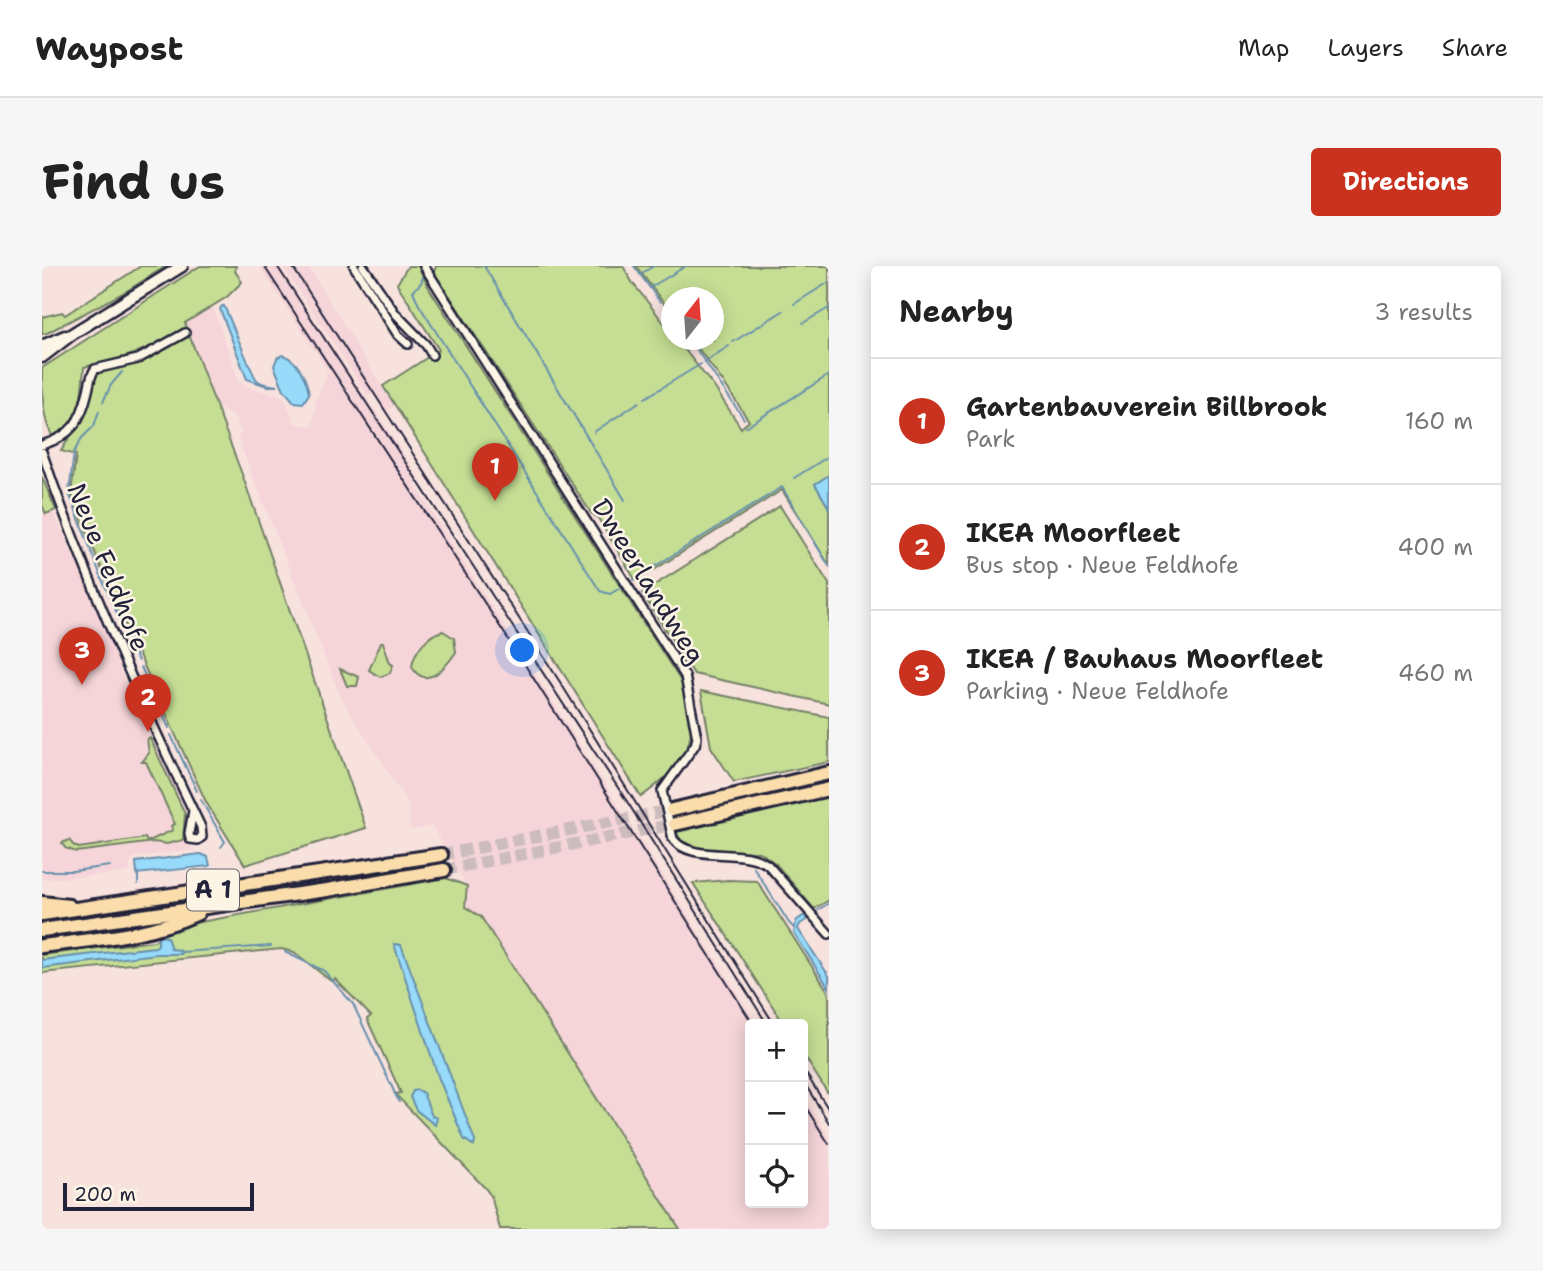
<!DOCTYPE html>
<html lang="en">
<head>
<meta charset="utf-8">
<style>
  :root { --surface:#fff; --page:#f6f6f6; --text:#222; --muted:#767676; --line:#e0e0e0; --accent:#c8321e }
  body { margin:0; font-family:"Shantell Sans",sans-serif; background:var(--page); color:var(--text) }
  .controls { position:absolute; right:21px; bottom:21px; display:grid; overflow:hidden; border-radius:7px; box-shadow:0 4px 18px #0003 }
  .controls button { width:63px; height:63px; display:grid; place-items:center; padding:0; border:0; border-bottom:2px solid var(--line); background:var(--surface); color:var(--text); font:35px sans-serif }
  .compass { position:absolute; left:619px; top:21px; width:63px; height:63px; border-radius:50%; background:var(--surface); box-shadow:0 4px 18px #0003; rotate:17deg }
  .scale { position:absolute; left:21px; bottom:18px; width:191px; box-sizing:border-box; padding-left:7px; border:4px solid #22223b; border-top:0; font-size:19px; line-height:24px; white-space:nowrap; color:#22223b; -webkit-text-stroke:5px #fcf5e5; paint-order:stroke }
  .you { position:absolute; left:481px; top:385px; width:24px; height:24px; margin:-18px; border:5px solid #fff; border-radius:50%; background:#1a73e8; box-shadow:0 0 0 10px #1a73e833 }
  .badge { display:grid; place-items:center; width:46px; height:46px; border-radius:50%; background:var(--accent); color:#fff; font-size:23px; font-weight:700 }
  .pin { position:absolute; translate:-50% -58px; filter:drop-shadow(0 2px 4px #0008) }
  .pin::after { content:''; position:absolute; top:37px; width:24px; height:21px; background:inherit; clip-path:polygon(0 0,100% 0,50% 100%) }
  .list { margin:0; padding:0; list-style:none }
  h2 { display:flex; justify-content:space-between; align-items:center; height:91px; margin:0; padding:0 28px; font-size:30px }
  h2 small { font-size:23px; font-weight:400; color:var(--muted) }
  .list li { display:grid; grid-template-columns:46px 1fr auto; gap:21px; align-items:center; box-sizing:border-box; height:126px; padding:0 28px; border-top:2px solid var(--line) }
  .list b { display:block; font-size:26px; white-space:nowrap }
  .list p { margin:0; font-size:23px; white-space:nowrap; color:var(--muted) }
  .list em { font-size:23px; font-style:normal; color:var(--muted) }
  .icon { flex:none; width:38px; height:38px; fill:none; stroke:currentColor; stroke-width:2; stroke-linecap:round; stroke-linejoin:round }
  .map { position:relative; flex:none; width:787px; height:963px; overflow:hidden; border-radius:7px }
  header { display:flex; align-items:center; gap:42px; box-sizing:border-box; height:98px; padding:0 35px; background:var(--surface); border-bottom:2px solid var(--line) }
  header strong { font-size:33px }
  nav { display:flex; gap:38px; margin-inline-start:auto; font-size:24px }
  .intro { display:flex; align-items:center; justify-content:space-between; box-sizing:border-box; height:168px; padding:0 42px }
  h1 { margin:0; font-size:49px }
  .button { padding:18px 32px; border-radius:7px; background:var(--accent); color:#fff; font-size:24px; font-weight:700 }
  main { display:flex; gap:42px; padding:0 42px }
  aside { flex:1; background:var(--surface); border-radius:7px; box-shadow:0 4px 18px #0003 }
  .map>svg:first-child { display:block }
  .built { fill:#f5d5d9 }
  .green { fill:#c5de94; stroke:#748068; stroke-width:2 }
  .water { fill:#97daf9; stroke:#6890ad; stroke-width:2 }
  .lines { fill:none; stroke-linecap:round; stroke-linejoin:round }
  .stream { stroke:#6890ad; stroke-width:2 }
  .highway-tunnel { stroke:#cdbcbd; stroke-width:12; stroke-dasharray:12 6; stroke-linecap:butt }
  .street-casing { stroke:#22223b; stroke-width:12 }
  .secondary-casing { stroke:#22223b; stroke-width:15 }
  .highway-casing { stroke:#22223b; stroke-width:18 }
  .street { stroke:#fcf5e5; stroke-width:7 }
  .secondary { stroke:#fcf5e5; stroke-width:10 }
  .highway { stroke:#faddab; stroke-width:12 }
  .tram { stroke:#22223b; stroke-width:2 }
  .rail { stroke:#22223b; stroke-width:2 }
  .labels { text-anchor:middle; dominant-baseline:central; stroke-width:5; stroke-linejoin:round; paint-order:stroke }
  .shield { fill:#fcf5e5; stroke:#63616e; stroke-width:2 }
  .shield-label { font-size:24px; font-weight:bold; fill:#22223b }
  .street-label { font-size:26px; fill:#22223b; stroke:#fcf5e5 }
</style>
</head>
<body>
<header>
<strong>Waypost</strong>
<nav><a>Map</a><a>Layers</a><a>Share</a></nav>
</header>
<div class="intro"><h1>Find us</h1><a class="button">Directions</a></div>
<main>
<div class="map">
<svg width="787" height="963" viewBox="0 0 787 963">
  <rect width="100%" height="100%" fill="#f8e2de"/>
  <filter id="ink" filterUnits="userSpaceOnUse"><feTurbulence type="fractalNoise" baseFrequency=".0143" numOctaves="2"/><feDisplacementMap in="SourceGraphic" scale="14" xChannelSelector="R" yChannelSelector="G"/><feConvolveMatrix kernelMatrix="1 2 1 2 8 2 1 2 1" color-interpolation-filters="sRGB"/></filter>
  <g filter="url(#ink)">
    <g class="built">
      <polygon points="217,0 237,0 377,212 373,219 715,758 708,758 708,937 761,937 761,830 787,871 787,963 638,963 423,641 425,620 390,560 372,564 367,562 366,538 299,432 196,173 199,166 192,150 176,142 143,57 170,39 197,115 208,122 238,129 243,133 253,157 270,161 274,134 286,105"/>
      <polygon points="240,0 266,0 352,140 344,145 332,127 326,130"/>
      <polygon points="0,221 48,327 87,425 144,543 140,572 144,579 153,584 92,591 87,601 88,605 65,609 0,613"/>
    </g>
    <g class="green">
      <polygon points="99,0 124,0 83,26 5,67 0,68 0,51 20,46 23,49"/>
      <path d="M158 0H194L193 5 200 16 185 31 143 57 146 65 86 90 42 101C40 129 39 157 12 172 0 157 0 123 0 102Z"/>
      <path d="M366 0H376L387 22 640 417C643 431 648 447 649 461 650 490 620 516 599 531L341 120 397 84 355 18Z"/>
      <polygon points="394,0 581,0 590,16 629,66 629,74 635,74 673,122 699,162 707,155 684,120 650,74 671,74 671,32 629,32 629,47 594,0 787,0 787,209 773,218 787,242 787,299 740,224 594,315 556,252 549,247 392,6"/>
      <polygon points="148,71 201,211 324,562 203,599 164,536 73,336 29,227 34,189 19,185 41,150 52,113 57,106 62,103 95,97 137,73"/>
      <polygon points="0,211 14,244 4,248 0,239"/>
      <polygon points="738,240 787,318 787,438 652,408 600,327"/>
      <path d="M401 365 412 372 414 386C404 401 384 425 370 401 371 386 386 368 401 365Z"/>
      <polygon points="339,376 341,376 348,397 351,399 348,407 338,411 327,404"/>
      <polygon points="298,403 317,411 315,420 305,420"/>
      <polygon points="659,425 787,451 787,496 692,516 669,481"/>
      <polygon points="108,472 143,548 141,574 125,578 112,576 34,586 23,582 20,577 27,574 32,580 37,582 103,572 105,576 131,564 129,560 133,558 104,496 100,496 107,487 105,473"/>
      <polygon points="787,530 787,634 772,643 734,598 718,586 667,585 640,576 634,566"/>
      <polygon points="404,612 425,620 423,641 439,651 638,963 458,963 449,930 443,922 353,828 359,827 325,753 329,750 293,713 289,715 252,686 239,683 0,707 0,689 112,675 136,660"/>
      <polygon points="686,614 715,615 787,727 787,829 761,788 761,758 742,758 651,617"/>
    </g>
    <g class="water">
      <path d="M180 40H182C187 50 211 111 215 114 220 119 230 119 236 120H225L205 113 178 43Z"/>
      <path d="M240 89C255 92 265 114 267 128L261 137 252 136 242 124 232 100 235 92Z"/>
      <polygon points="787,209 787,242 773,218"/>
      <polygon points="159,588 166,591 168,600 95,608 94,596"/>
      <polygon points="761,650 763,650 765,654 758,658 756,663 787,710 787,722 752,667 754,655"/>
      <polygon points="116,670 125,671 129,683 138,684 139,688 115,688 0,702 0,694 113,681 116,679"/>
      <polygon points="352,678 359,679 433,875 432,880 422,873 397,813"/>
      <polygon points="376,824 381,827 390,850 395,852 393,859 374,844 368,831 371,825"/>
    </g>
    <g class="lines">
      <g class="stream">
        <polyline points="442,0 583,234"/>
        <polyline points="592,0 618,36"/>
        <polyline points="598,8 612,0"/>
        <polyline points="381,11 379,17 371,25 377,39 558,325 568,328 580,321"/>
        <polyline points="609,21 644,0"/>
        <polyline points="752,38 787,16"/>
        <polyline points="761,57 787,42"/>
        <polyline points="648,74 702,153"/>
        <polyline points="691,76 741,45"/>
        <polyline points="664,95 687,80"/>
        <polyline points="603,132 659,98"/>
        <polyline points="61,136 69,119 80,106"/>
        <polyline points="57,145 52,160 40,172 32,186 27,227 60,313 96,395"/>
        <polyline points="704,161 787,109"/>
        <polyline points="552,166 597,136"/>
        <polyline points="752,212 787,190"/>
        <polyline points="591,314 740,221 787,300"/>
        <polyline points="99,401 127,462"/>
        <polyline points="129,469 155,525"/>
        <polyline points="159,534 183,576 179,581"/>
        <polyline points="712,602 747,657 752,662"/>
        <polyline points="0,605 31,605 68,600"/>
        <polyline points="96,618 96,607"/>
        <polyline points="776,644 787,637"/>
        <polyline points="139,686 229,680"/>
        <polyline points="243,686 282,705 311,738 357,836"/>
      </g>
      <g class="highway-tunnel">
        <polyline points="399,589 630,544"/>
        <polyline points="402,604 633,558"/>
      </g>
      <g class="street-casing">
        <g id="street">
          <polyline points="312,0 356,69 366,78"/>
          <polyline points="321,0 353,47 384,79 390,89"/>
          <path d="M382 0 643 410 655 472 653 479 620 525 631 573C650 598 700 580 726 599L787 668"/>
          <path d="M0 179C30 170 39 155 46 125 48 117 48 110 53 103L96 93 143 67"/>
          <path d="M0 186C44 314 100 439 159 561L160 571 156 574 148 573 147 567 151 545"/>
        </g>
      </g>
      <g class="secondary-casing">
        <g id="secondary">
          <polyline points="0,80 23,70"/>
          <polyline points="0,91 30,68 140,0"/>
        </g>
      </g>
      <g class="highway-casing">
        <g id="highway">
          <polyline points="630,544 787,507"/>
          <polyline points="633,558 787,523"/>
          <polyline points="0,637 27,640"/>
          <polyline points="0,648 399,589"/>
          <polyline points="0,664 285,624 402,604"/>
          <path d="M0 680C54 673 107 670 156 647"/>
        </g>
      </g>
      <use href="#street" class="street"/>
      <use href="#secondary" class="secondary"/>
      <use href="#highway" class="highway"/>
      <g class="tram">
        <polyline points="250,0 518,416 732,758"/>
        <polyline points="761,803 787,844"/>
      </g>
      <g class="rail">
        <polyline points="222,0 476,388 711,758"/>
        <polyline points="235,0 586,537 725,758"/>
        <polyline points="761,815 787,857"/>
        <polyline points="761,837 787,878"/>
      </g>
    </g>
  </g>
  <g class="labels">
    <rect class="shield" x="145" y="603.5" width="52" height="41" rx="5"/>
    <g class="shield-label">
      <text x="171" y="624">A 1</text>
    </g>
    <g class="street-label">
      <text transform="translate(67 301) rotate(68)">Neue Feldhofe</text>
      <text transform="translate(607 315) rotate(58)">Dweerlandweg</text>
    </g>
  </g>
</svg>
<div class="controls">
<button>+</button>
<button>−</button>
<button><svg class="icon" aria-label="locate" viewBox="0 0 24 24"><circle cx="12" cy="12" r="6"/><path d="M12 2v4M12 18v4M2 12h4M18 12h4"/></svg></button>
</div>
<svg class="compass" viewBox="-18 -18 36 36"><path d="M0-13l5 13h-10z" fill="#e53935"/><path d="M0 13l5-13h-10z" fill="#767676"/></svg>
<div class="scale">200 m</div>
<div class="you"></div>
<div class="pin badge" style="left:453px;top:235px">1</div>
<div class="pin badge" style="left:106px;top:466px">2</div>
<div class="pin badge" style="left:40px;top:419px">3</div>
</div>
<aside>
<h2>Nearby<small>3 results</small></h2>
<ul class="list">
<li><span class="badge">1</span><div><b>Gartenbauverein Billbrook</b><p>Park</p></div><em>160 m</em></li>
<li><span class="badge">2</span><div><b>IKEA Moorfleet</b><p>Bus stop · Neue Feldhofe</p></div><em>400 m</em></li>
<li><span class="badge">3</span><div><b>IKEA / Bauhaus Moorfleet</b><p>Parking · Neue Feldhofe</p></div><em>460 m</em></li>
</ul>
</aside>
</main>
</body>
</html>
